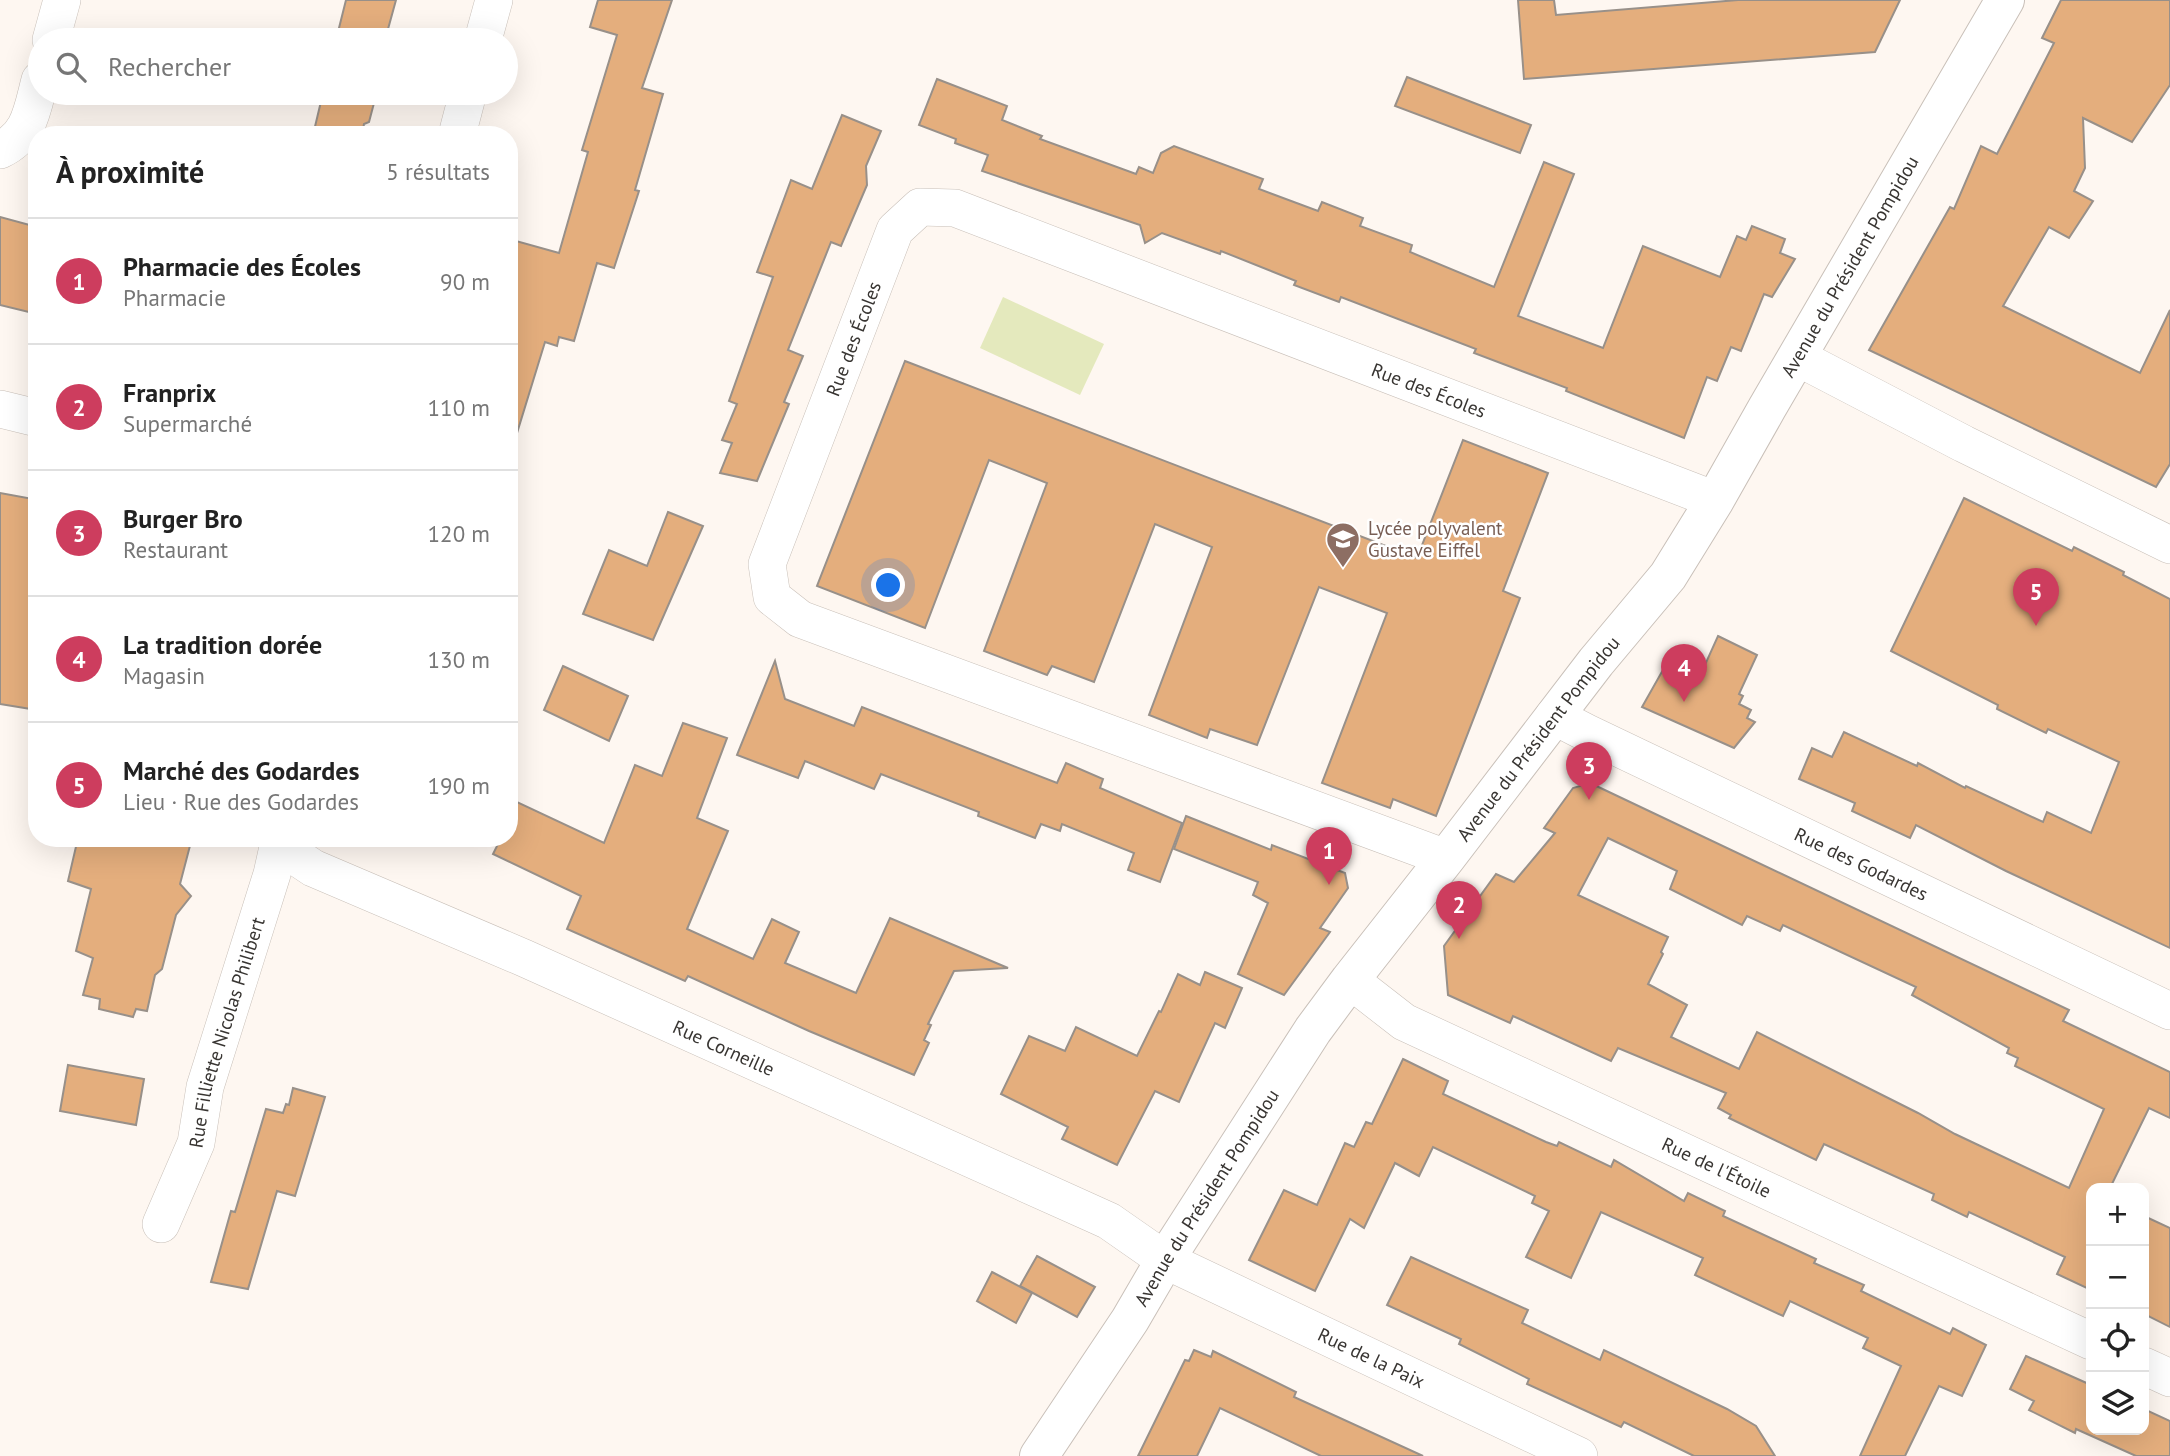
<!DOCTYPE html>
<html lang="fr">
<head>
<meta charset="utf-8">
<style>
  :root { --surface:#fff; --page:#f2f2f2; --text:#222; --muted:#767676; --line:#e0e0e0; --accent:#cd3d5e }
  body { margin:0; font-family:"PT Sans",sans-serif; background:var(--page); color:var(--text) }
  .controls { position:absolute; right:21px; bottom:21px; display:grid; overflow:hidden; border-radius:14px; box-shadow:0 7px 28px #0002 }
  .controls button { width:63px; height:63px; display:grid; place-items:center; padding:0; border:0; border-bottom:2px solid var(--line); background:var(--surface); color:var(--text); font:35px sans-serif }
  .you { position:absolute; left:889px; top:586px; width:24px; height:24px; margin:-18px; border:5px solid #fff; border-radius:50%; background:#1a73e8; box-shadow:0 0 0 10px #1a73e833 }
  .badge { display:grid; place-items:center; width:46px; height:46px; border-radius:50%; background:var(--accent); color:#fff; font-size:23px; font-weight:700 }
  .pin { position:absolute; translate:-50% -58px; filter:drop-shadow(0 2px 4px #0008) }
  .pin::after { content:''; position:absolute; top:37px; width:24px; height:21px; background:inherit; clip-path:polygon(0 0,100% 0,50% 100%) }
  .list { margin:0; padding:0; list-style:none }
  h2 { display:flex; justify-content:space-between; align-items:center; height:91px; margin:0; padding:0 28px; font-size:30px }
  h2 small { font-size:23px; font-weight:400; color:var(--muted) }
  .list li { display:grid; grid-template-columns:46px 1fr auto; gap:21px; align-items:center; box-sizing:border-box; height:126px; padding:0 28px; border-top:2px solid var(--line) }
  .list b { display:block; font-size:26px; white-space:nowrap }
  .list p { margin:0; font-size:23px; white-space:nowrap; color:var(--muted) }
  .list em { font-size:23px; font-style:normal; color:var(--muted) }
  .icon { flex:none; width:38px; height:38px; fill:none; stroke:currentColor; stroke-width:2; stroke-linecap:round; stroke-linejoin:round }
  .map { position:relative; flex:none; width:2170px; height:1456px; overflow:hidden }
  .search { position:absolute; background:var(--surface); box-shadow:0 7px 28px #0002; left:28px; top:28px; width:490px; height:77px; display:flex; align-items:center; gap:18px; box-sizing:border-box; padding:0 24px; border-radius:38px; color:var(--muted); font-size:26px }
  .panel { position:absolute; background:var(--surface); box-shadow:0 7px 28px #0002; left:28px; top:126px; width:490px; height:721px; border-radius:28px }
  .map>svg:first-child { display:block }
  .green { fill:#e4e9bd }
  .building { fill:#e4ae7d; stroke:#989089; stroke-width:2; fill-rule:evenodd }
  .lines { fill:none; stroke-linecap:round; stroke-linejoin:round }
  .minor-casing { stroke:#c9c0b9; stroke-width:38 }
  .tertiary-casing { stroke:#c9c0b9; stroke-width:40 }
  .minor { stroke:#fff; stroke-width:37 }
  .tertiary { stroke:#fff; stroke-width:38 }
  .labels { text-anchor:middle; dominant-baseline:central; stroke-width:5; stroke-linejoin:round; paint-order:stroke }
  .street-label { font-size:19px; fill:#383532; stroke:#fff }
  .education-label { font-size:19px; fill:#785e54; stroke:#fff; text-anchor:start }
</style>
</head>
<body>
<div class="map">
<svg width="2170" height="1456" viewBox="0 0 2170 1456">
  <rect width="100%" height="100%" fill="#fef7f1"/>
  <polygon class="green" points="1003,297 1104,344 1080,395 980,348"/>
  <g class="building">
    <polygon points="346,0 396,0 385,40 336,40"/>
    <polygon points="598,0 672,0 642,88 663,94 635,190 639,191 614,268 597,263 574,341 559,337 557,346 545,342 517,433 509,431 509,239 559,253 588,152 582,150 617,35 590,27"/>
    <polygon points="1518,0 1554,0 1556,15 1738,0 1900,0 1875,52 1524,79"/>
    <polygon points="2061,0 2170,0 2170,85 2132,142 2083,118 2085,168 2074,191 2093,201 2069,238 2049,227 2003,306 2140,373 2170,310 2170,464 2156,487 1869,350 1950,207 1954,209 1981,146 1997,154 2054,43 2042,38"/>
    <polygon points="1407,77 1531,125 1520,153 1395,106"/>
    <polygon points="937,79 1007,106 1002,120 1042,136 1040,139 1136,174 1139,167 1153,173 1161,153 1174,146 1263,179 1259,189 1318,211 1322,202 1363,218 1360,226 1412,245 1410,252 1494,287 1544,162 1574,174 1518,316 1603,348 1643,246 1720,277 1737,236 1746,240 1752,226 1785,239 1780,253 1795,259 1772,297 1764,294 1741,351 1731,347 1717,381 1707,377 1684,438 1566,391 1567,388 1474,353 1476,349 1341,297 1339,302 1294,285 1296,281 1221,251 1220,254 1162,233 1145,243 1140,225 982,171 988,155 955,143 956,139 919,125"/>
    <polygon points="323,93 371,93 370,99 374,103 369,122 364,124 362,135 313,135"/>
    <polygon points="842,115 881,131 866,166 867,185 841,246 831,242 788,350 803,356 784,402 789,404 757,481 720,473 732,443 722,440 737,404 729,401 773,277 757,272 791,180 812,189"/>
    <polygon points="0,217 37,227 37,314 0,305"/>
    <polygon points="905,361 1417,558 1463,440 1548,473 1503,591 1520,598 1436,816 1393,799 1390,808 1322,783 1387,613 1319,587 1257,745 1210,729 1207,738 1149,715 1212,547 1155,524 1094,682 1052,666 1047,675 984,651 1047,483 989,460 925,628 817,586"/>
    <polygon points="0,493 33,499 32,509 37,510 37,710 0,704"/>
    <polygon points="1964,498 2072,551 2074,547 2124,572 2123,575 2170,599 2170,948 2006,871 1916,825 1910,838 1852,811 1855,803 1799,779 1812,748 1832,757 1844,732 1917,766 1918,763 1965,788 1966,786 2043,822 2047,812 2091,833 2119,762 2048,729 2046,733 1997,709 1998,705 1891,651"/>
    <polygon points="668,512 703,526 653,640 583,614 609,550 647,566"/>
    <polygon points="1718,636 1757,655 1739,694 1743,696 1739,704 1751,710 1747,718 1755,722 1734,748 1642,707 1668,661 1700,676"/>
    <polygon points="775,661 785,699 854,726 862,707 1057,783 1066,763 1103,779 1100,788 1182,823 1160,882 1128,870 1134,853 1062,824 1060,831 1041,824 1035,838 978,816 979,812 881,774 874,789 805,761 798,778 737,755"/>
    <polygon points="563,666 628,696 609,741 544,710"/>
    <polygon points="683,723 727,738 697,818 728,831 687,929 753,959 772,919 799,932 785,963 856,993 890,918 1008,968 954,971 928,1024 931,1025 924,1040 929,1043 914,1075 809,1031 688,976 685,981 567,929 581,896 493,854 501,838 509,838 509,819 517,802 604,843 635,765 662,776"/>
    <path d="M1590 783 2069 1010 2063 1021 2170 1072V1118L2149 1108 2110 1188H2091V1290L2057 1274 2065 1257 1969 1212 1967 1217 1932 1200 1934 1194 1824 1144 1816 1160 1729 1118 1731 1115 1718 1108 1726 1093 1618 1048 1611 1061 1513 1016 1510 1023 1448 995 1444 946 1496 874 1514 882 1555 833 1544 828 1573 788ZM1608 838 1677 871 1670 889 1742 925 1747 916 1780 931 1783 925 1916 987 1912 995 2009 1048 2007 1053 2018 1058 2015 1066 2104 1109 2069 1188 1955 1134 1918 1113 1757 1032 1739 1069 1671 1037 1687 1005 1648 984 1663 954 1661 952 1668 937 1578 895Z"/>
    <polygon points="1186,816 1271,850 1272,845 1345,873 1348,888 1320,928 1330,932 1284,995 1238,974 1268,903 1253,895 1258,882 1174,849"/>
    <polygon points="78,838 192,838 180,884 191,896 176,915 162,969 155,975 147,1011 136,1009 133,1017 99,1009 100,999 83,995 93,958 76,951 91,889 68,881"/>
    <polygon points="1205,972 1242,988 1225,1028 1215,1023 1179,1102 1155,1091 1117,1165 1062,1139 1068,1127 1001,1094 1029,1036 1065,1051 1076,1027 1137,1056 1159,1011 1161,1012 1178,974 1200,985"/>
    <polygon points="1403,1059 1448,1081 1443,1094 1546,1142 1557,1146 1559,1142 1611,1167 1614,1160 1684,1201 1688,1193 1725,1211 1723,1216 1816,1259 1814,1263 1864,1285 1861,1291 1950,1334 1953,1328 1986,1345 1962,1396 1939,1386 1905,1456 1860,1456 1901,1366 1863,1348 1868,1338 1790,1301 1783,1316 1695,1275 1703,1258 1601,1212 1571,1278 1526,1257 1549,1211 1532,1203 1535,1196 1433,1147 1419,1176 1395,1163 1364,1228 1350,1219 1315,1291 1249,1260 1284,1190 1317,1205 1345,1143 1354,1147 1366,1122 1372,1124"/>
    <polygon points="68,1065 144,1079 136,1125 60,1111"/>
    <polygon points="293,1088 325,1097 295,1196 277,1191 248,1289 211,1282 231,1211 235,1212 266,1109 283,1113 286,1104 289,1105"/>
    <polygon points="2144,1216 2170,1228 2170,1327 2144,1314"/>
    <polygon points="1037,1256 1095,1287 1077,1317 1020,1286"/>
    <polygon points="1411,1257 1528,1310 1522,1323 1600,1360 1604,1350 1727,1409 1756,1426 1775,1456 1694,1456 1624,1422 1621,1427 1527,1384 1529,1379 1459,1344 1461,1339 1387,1305"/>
    <polygon points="992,1272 1032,1293 1016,1323 977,1301"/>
    <polygon points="1194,1350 1211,1357 1213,1351 1296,1392 1294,1397 1423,1456 1321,1456 1220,1408 1197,1456 1138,1456 1185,1360 1189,1361"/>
    <polygon points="2026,1356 2091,1385 2091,1430 2144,1430 2144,1409 2170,1421 2170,1456 2136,1456 2076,1429 2075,1433 2029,1410 2034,1401 2010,1389"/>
  </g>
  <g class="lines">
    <g class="minor-casing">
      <g id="minor">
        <polyline points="51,40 62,0"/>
        <polyline points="483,40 494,0"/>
        <polyline points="457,135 468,93"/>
        <path d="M0 150C30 136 32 110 40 80"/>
        <polyline points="1797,357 1964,444 2170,545"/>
        <polyline points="0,409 37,418"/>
        <path id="s1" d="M1554 716 1587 733 2170 1011"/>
        <path id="s2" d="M280 840 295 856 313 868 524 958 1098 1216 1109 1221 1165 1260 1579 1456"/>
        <path id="s3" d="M1446 858 800 619 772 597 767 564 895 230 920 207 955 208 1715 500"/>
        <path id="s4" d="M1350 980 1404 1022 2091 1341"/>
        <path id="s5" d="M161 1224 196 1143 205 1087 272 874 280 838"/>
        <polyline points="2144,1366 2170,1378"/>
      </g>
    </g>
    <g class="tertiary-casing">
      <g id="tertiary">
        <path id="s6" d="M1039 1456 1130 1320 1165 1260 1313 1030 1350 980 1446 858 1596 662 1668 576 1715 500 1767 408 2005 0"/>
      </g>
    </g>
    <use href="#minor" class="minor"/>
    <use href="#tertiary" class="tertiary"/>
  </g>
  <defs>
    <g id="school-pin" transform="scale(1.75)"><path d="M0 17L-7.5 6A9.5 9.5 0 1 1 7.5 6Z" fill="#8d6e63" stroke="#fff"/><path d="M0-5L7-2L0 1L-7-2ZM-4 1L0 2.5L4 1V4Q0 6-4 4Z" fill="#fff"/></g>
  </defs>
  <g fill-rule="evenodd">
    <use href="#school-pin" x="1343" y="539"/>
  </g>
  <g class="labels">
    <g class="street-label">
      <text stroke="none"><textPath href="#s6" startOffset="1442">Avenue du Président Pompidou</textPath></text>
      <text stroke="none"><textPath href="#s3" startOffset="999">Rue des Écoles</textPath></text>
      <text stroke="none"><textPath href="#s3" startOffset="1692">Rue des Écoles</textPath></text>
      <text stroke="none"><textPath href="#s6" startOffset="875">Avenue du Président Pompidou</textPath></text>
      <text stroke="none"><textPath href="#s1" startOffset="341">Rue des Godardes</textPath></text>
      <text stroke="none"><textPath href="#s5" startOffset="203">Rue Filliette Nicolas Philibert</textPath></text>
      <text stroke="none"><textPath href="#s2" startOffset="492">Rue Corneille</textPath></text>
      <text stroke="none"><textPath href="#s4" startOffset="413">Rue de l'Étoile</textPath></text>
      <text stroke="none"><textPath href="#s6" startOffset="308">Avenue du Président Pompidou</textPath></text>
      <text stroke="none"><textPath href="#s2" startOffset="1211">Rue de la Paix</textPath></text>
    </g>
    <g class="education-label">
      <text x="1368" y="528">Lycée polyvalent<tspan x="1368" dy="22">Gustave Eiffel</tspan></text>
    </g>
  </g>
</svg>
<div class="controls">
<button>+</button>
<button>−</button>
<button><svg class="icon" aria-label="locate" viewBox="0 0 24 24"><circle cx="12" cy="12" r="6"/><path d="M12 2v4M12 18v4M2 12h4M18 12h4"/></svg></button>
<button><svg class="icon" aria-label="layers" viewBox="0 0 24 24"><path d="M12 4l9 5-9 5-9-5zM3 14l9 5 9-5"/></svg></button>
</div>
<div class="you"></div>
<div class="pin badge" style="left:1329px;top:885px">1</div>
<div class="pin badge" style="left:1459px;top:939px">2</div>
<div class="pin badge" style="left:1589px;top:800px">3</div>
<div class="pin badge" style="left:1684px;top:702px">4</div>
<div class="pin badge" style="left:2036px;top:626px">5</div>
<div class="search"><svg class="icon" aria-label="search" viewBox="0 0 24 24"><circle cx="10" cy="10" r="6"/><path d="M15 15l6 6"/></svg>Rechercher</div>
<section class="panel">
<h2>À proximité<small>5 résultats</small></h2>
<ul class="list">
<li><span class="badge">1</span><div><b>Pharmacie des Écoles</b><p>Pharmacie</p></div><em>90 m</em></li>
<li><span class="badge">2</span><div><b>Franprix</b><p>Supermarché</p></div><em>110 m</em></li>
<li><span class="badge">3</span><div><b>Burger Bro</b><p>Restaurant</p></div><em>120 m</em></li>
<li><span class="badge">4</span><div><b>La tradition dorée</b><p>Magasin</p></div><em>130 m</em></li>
<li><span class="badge">5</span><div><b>Marché des Godardes</b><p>Lieu · Rue des Godardes</p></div><em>190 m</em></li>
</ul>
</section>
</div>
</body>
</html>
